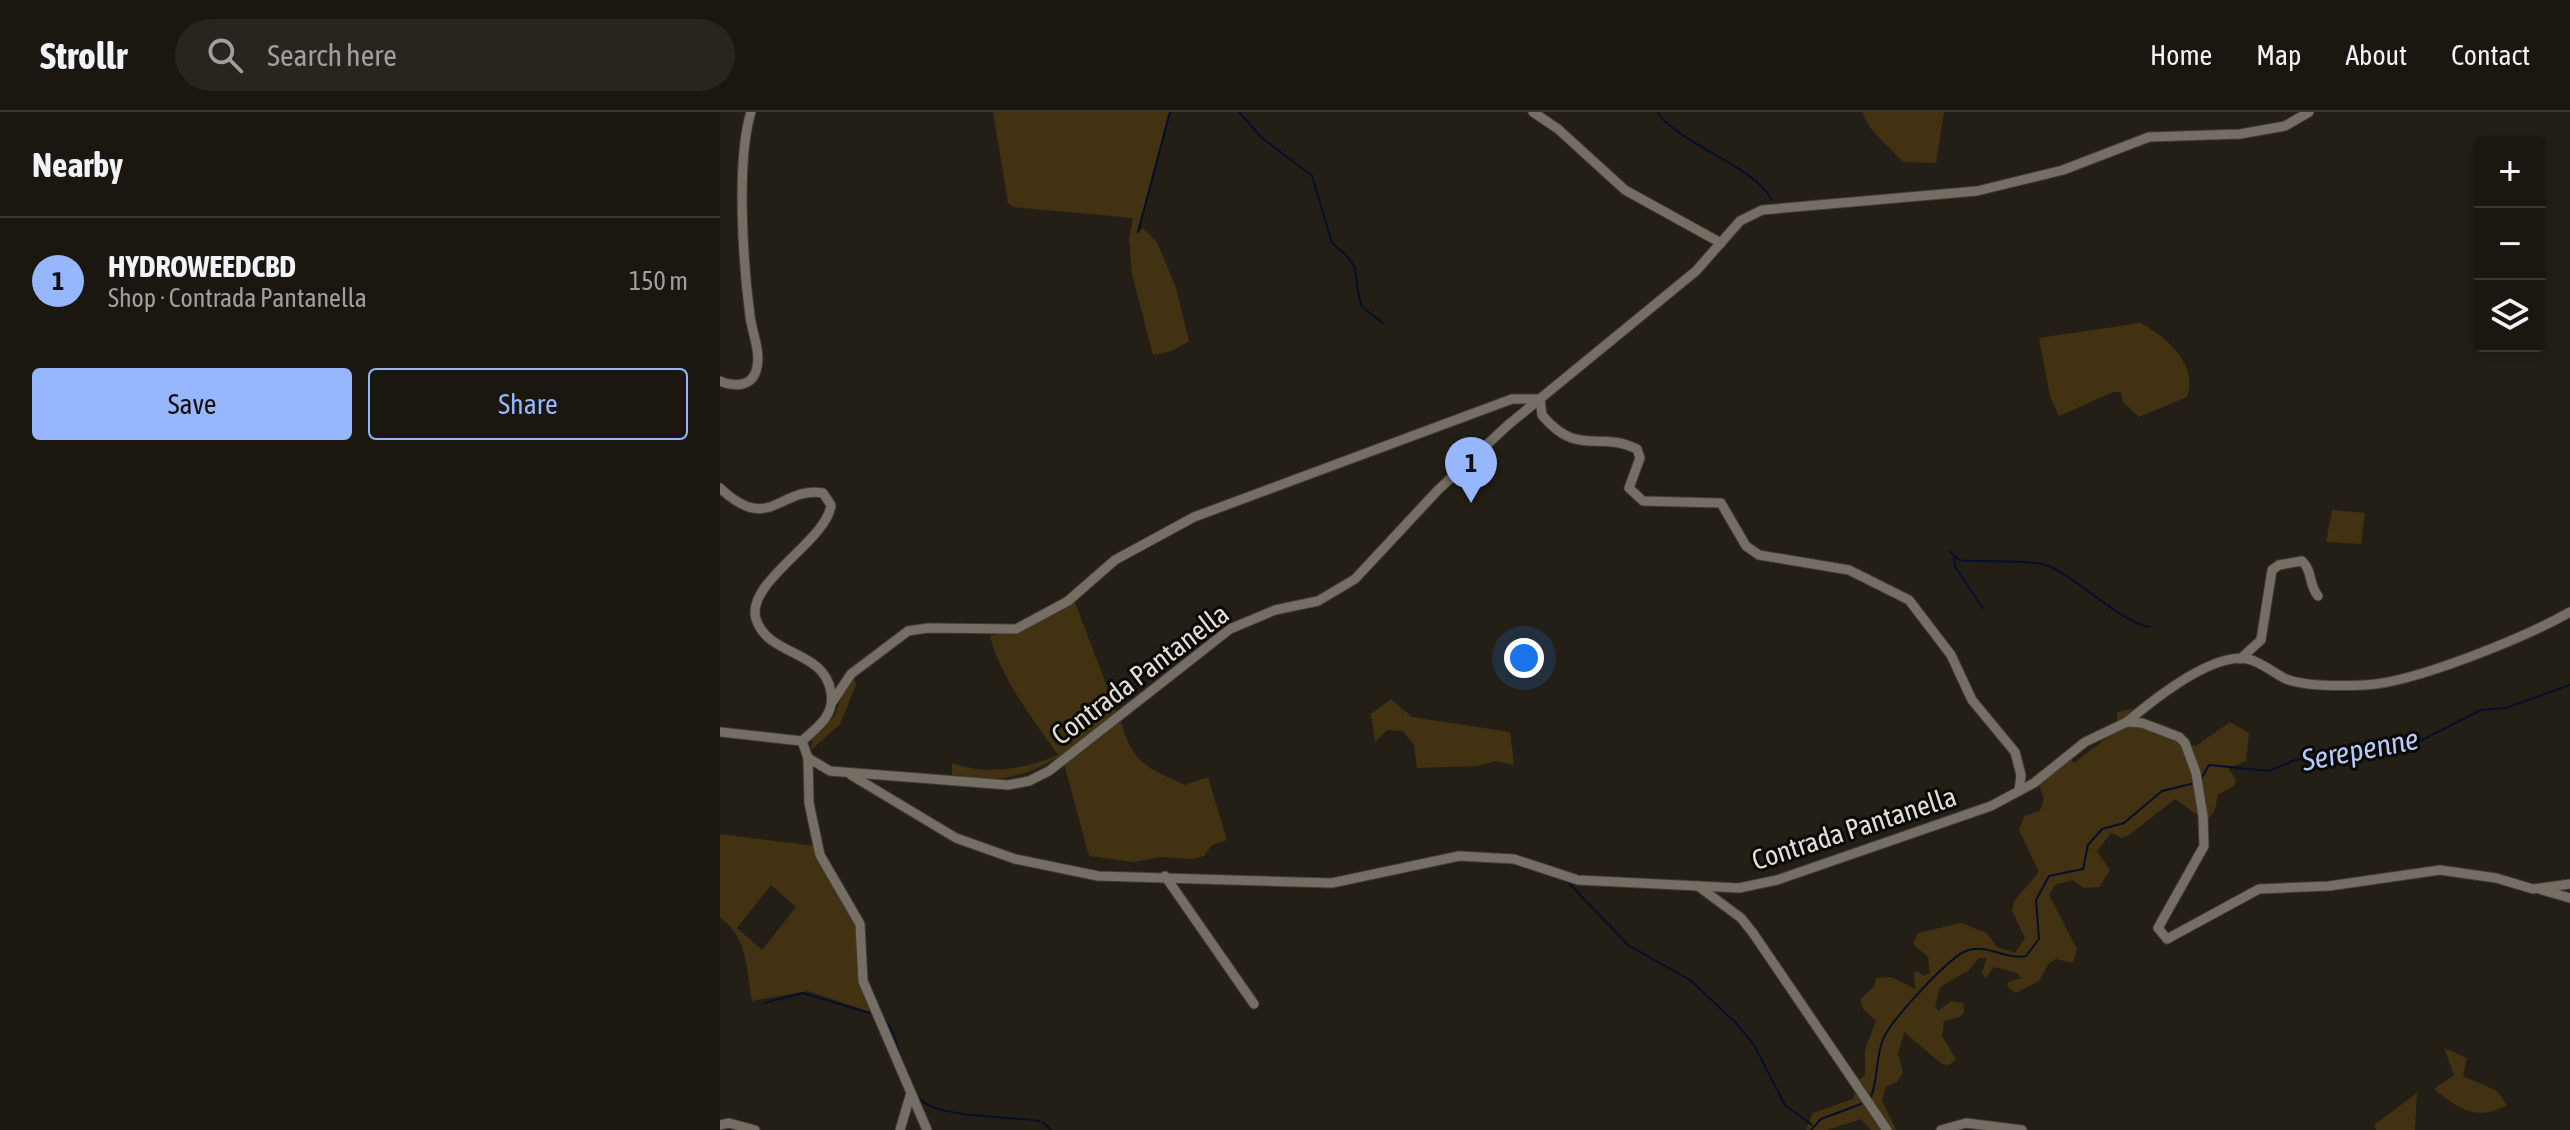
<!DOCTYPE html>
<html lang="en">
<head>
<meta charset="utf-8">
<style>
  :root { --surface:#1b1710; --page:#28241e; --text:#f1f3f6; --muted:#a09f9f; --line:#393630; --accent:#96b6fd }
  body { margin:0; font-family:"Asap Condensed",sans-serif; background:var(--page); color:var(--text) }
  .controls { position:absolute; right:24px; top:24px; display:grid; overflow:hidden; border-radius:8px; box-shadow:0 4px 20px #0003 }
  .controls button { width:72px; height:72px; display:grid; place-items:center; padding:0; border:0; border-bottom:2px solid var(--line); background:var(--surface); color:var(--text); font:40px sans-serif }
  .you { position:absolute; left:804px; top:546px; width:28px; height:28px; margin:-20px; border:6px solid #fff; border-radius:50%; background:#1a73e8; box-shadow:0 0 0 12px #1a73e833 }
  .badge { display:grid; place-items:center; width:52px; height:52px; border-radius:50%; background:var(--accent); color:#111; font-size:26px; font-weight:700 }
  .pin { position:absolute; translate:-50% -66px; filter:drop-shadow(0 2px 4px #0008) }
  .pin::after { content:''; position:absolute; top:42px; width:28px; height:24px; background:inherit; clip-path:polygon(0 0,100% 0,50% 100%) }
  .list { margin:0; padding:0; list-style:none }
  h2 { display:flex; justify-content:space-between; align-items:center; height:104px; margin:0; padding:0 32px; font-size:34px }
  h2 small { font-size:26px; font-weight:400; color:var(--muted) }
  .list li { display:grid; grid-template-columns:52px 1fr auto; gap:24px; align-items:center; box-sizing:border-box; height:128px; padding:0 32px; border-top:2px solid var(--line) }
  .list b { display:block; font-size:30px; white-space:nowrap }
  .list p { margin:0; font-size:26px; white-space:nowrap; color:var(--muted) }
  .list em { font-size:26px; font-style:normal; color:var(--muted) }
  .actions { display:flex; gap:16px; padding:24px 32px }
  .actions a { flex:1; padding:18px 0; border:2px solid var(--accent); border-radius:8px; text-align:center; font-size:28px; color:var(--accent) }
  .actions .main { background:var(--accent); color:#111 }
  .icon { flex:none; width:44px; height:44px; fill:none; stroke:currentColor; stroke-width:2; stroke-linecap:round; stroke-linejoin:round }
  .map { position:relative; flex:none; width:1850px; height:1018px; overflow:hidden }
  header { display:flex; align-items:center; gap:48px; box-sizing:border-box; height:112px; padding:0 40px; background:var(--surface); border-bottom:2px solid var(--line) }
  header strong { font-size:38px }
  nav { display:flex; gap:44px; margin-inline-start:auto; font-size:28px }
  .search { width:560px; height:72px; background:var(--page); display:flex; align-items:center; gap:20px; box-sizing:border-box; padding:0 28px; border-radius:44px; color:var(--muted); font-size:30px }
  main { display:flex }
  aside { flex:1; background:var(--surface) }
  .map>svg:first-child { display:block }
  .green { fill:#433211; fill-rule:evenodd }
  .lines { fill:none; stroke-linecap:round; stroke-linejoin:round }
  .stream { stroke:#060f2a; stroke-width:2 }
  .minor-casing { stroke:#403c36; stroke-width:11 }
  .minor { stroke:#746e64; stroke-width:9 }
  .labels { text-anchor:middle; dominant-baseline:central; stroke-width:6; stroke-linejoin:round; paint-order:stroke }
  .street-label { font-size:28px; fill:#e1ded8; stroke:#0b0906 }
  .water-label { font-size:30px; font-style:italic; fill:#b4caf8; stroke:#0b0906 }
</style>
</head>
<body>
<header>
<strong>Strollr</strong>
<div class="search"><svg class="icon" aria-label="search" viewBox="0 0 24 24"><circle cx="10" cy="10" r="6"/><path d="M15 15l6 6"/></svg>Search here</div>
<nav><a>Home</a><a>Map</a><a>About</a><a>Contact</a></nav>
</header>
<main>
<aside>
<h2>Nearby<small></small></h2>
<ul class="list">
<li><span class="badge">1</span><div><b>HYDROWEEDCBD</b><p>Shop · Contrada Pantanella</p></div><em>150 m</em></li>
</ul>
<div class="actions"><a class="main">Save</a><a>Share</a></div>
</aside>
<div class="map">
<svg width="1850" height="1018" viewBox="0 0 1850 1018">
  <rect width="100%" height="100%" fill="#241f16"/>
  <g class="green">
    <polygon points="273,0 449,0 417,122 423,116 437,130 456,176 469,229 452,239 433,243 412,162 409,127 413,106 293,95 288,91"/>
    <polygon points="1142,0 1224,0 1216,51 1183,50 1151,17"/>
    <path d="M1420 211C1446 224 1479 253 1467 285L1419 305 1403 290 1401 280H1393L1339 304 1330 284 1319 226Z"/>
    <polygon points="1612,398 1645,401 1641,432 1606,430"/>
    <path d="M354 488 397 601C362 627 327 661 282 666 266 667 248 664 232 663V651C267 664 305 657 338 643 312 605 282 569 270 524L307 515Z"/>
    <polygon points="134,567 136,573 120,612 91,638 92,626 115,604 122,582"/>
    <polygon points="671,587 692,605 790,620 794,653 776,649 757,654 697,656 694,633 683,619 667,618 655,630 651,602"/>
    <path d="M1410 597 1416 598 1414 607C1434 611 1455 610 1463 631L1476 634 1510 610 1529 621 1526 649 1508 656 1516 668 1514 674 1498 683C1495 695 1497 699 1486 709L1455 687 1409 723 1402 726 1391 721 1377 739 1390 758 1379 775 1364 776 1352 768 1335 773 1329 783 1357 837 1353 851 1336 847 1328 852 1319 869 1295 881 1287 874 1289 870 1302 866 1297 861 1274 855 1266 866 1262 861 1267 846H1259L1249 858 1220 875 1215 894 1218 899 1231 889 1243 891 1244 900 1240 905 1224 909 1222 924 1236 947 1229 953 1222 952 1184 920 1178 942 1183 960 1177 970 1166 975 1162 988 1176 1018H1151L1141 1007 1107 1018H1086L1093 1001 1133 987 1138 969 1145 963V938L1156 909 1143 897 1140 887 1154 875 1156 866 1171 865 1195 877 1194 862 1197 859 1204 864 1210 861 1208 845 1193 832 1198 821 1241 811 1267 821 1277 835 1295 841 1305 826 1292 799 1294 789 1319 760 1299 718 1304 704 1320 699 1324 686 1319 674 1348 644 1354 651 1397 618V601Z"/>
    <path d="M400 607C412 650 426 656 465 673L488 665 507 728 492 733 484 744 473 747 442 745 414 750 369 744 344 651Z"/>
    <path d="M0 722 94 734 99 750 136 812 153 901 88 879 32 889C26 860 29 825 0 806ZM51 773 76 795 42 838 17 816Z"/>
    <path d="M1724 936 1747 946 1743 964 1777 979 1787 993C1756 1010 1739 997 1714 977L1734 963Z"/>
    <polygon points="1697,981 1695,1018 1656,1018 1654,1013"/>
  </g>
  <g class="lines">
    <g class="stream">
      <path d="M519 0 542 26 592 64 612 131C647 159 630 158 642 195L663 211"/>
      <path d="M937 0C963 35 1032 52 1052 88"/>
      <polyline points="418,120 450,0"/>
      <path d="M1229 439 1239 448C1264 451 1311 446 1331 455 1359 468 1404 512 1430 515"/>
      <polyline points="1234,446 1235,455 1263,496"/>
      <polyline points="1481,667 1489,653 1549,659 1575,648 1692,633 1761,598 1786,596 1850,573"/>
      <polyline points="846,768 908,833 970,868 1017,912 1034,933 1065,993 1092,1013"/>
      <polyline points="44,891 83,881 153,902"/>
      <polyline points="163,906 172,918 181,946"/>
      <path d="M198 985C214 1007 293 1004 319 1009"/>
      <path d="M1151 985C1158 966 1156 948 1162 930 1167 912 1228 846 1246 839 1267 831 1285 848 1306 844L1319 827 1316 788 1329 764 1363 757 1368 733 1382 717 1404 711 1442 679 1475 671"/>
      <polyline points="323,1010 331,1018"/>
      <polyline points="1091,1018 1101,1007 1141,992"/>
    </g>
    <g class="minor-casing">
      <g id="minor">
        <polyline points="813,0 838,17 905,78 1001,131"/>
        <path d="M0 269C13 275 31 275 36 259 42 242 32 221 30 204 23 151 16 49 31 0"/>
        <path d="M0 376C50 423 59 374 103 381L111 393C107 429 25 470 36 507 48 545 104 537 111 580 115 603 98 615 82 629"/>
        <path d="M1520 547 1541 528 1552 458 1559 453 1582 449C1593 459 1588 472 1598 484"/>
        <path d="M113 589 131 562 188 519 208 516 296 517 348 489 395 448 474 405 792 287H820L822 303C858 346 877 318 917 337L920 346 909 376 923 389 1001 391 1026 434 1039 443 1129 458 1189 488 1231 543 1252 588 1295 640 1301 663 1299 679"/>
        <path d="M1407 610C1433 588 1492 540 1528 547 1541 550 1554 561 1566 567 1586 575 1623 574 1645 573 1694 571 1806 525 1850 500"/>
        <polyline points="0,620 82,629"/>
        <polyline points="82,629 88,646 110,659 288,673 309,669 329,659 510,517 555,498 598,489 635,467 718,378 788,313 976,159 1020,109 1042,98 1257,79 1343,58 1429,25 1520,22 1565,14 1589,0"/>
        <polyline points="88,646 89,691 100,743 140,812 143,869 207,1018"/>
        <polyline points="131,663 236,726 295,747 378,764 612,771 739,744 794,747 858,768 1019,776 1057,768 1271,694 1314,671 1365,630 1407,610 1422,611 1459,625 1465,631 1476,661 1483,704 1484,734 1438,816 1447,827 1539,777 1609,774 1720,758 1776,766 1813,777 1850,772"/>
        <polyline points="445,764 534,892"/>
        <polyline points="978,774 1021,806 1033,821 1167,1018"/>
        <polyline points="1822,778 1850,786"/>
        <polyline points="0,1013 9,1011 35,1018"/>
        <polyline points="180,1018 190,984"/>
        <polyline points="1221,1018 1246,1011 1302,1018"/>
      </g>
    </g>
    <use href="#minor" class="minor"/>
  </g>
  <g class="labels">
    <g class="street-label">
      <text transform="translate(420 562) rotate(-37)">Contrada Pantanella</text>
      <text transform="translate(1134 716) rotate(-18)">Contrada Pantanella</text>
    </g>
    <g class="water-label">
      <text transform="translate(1640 637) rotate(-11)">Serepenne</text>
    </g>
  </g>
</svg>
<div class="controls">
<button>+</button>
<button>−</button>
<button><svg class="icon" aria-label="layers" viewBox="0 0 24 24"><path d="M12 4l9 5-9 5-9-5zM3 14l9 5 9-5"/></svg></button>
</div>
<div class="you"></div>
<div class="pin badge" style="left:751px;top:391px">1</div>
</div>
</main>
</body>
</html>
